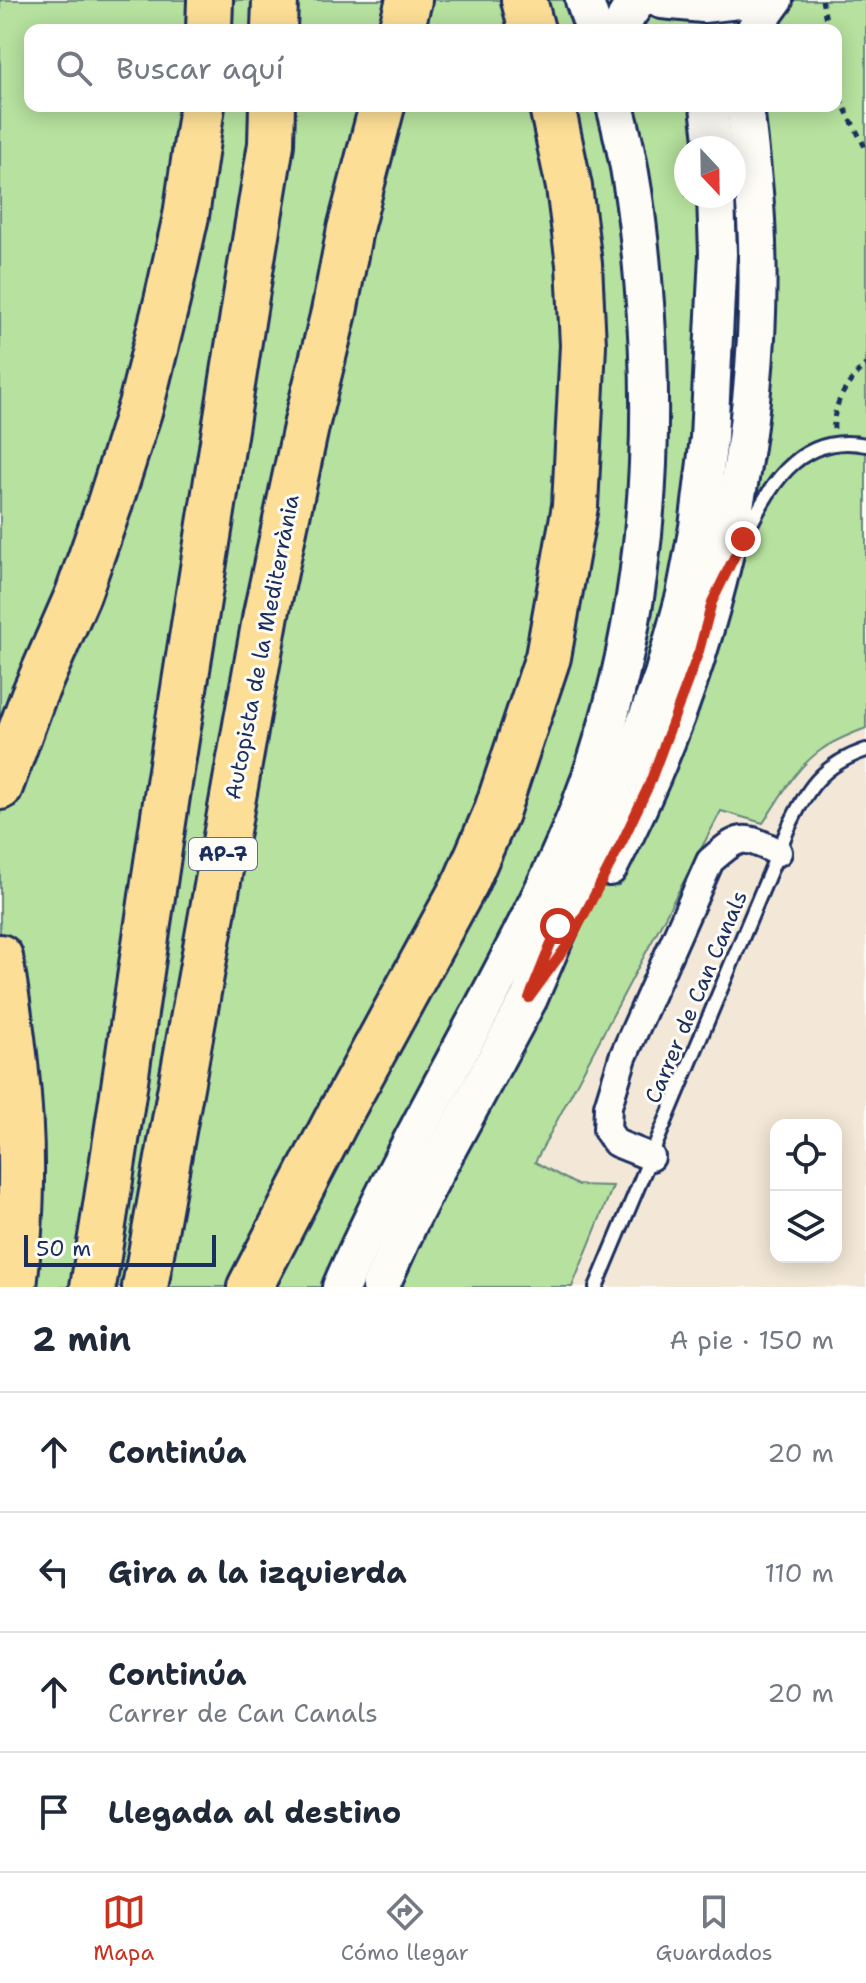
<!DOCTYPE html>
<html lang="es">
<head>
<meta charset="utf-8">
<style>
  :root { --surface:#fff; --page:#f2f2f3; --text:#1f2937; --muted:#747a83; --line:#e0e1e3; --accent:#c8321e }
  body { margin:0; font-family:"Shantell Sans",sans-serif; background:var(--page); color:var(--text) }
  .controls { position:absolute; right:24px; bottom:24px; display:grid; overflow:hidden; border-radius:16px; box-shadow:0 4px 20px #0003 }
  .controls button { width:72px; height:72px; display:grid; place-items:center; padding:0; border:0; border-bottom:2px solid var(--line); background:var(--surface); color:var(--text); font:40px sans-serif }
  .compass { position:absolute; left:674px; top:136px; width:72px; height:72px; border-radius:50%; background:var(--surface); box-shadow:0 4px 20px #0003; rotate:158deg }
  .scale { position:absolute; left:24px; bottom:20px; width:192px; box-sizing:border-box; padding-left:8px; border:4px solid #1b2f5e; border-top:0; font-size:22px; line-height:28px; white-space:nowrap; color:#1b2f5e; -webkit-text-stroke:6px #fdfcf7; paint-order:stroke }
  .stop { position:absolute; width:24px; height:24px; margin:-18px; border:6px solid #c8321e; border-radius:50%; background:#fff }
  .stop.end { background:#c8321e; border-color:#fff; box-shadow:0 2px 8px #0008 }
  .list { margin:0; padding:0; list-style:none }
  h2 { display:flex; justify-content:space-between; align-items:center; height:104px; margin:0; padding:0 32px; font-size:34px }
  h2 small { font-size:26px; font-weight:400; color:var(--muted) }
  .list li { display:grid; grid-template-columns:52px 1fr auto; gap:24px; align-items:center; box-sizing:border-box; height:120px; padding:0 32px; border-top:2px solid var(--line) }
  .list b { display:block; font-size:30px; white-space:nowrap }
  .list p { margin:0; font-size:26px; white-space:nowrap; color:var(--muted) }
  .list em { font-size:26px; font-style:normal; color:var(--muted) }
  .icon { flex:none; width:44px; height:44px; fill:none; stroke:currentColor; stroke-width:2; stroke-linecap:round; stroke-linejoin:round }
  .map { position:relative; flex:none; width:866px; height:1287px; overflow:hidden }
  .search { position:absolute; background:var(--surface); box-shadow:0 4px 20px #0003; left:24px; right:24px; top:24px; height:88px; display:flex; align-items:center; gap:20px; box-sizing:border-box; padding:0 28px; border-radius:16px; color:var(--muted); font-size:30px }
  .sheet { height:584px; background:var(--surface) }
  nav { display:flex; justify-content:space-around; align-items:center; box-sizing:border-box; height:112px; border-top:2px solid var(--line); background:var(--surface); font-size:22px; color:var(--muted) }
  nav a { display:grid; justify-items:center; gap:4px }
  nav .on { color:var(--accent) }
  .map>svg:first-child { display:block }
  .built { fill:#f3e8d7; fill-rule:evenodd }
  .green { fill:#b6e19e; stroke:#68887e; stroke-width:2; fill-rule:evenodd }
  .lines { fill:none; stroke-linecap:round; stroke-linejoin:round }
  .lane-casing { stroke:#1b2f5e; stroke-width:18 }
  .street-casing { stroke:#1b2f5e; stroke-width:32 }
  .secondary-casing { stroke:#1b2f5e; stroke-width:42 }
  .highway-casing { stroke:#1b2f5e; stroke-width:50 }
  .path { stroke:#1b2f5e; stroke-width:5; stroke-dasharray:6 6; stroke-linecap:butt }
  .lane { stroke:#fdfcf7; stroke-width:12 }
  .street { stroke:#fdfcf7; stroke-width:26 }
  .secondary { stroke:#fdfcf7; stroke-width:36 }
  .highway { stroke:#fcde96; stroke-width:44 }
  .route { stroke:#c8321e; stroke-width:10 }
  .labels { text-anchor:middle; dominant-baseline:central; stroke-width:6; stroke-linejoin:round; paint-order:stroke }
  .shield { fill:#fdfcf7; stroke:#5f6c8c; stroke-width:2 }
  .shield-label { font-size:20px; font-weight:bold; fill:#1b2f5e }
  .street-label { font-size:22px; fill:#1b2f5e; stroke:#fdfcf7 }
</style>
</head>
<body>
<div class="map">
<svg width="866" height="1287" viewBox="0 0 866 1287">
  <rect width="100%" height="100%" fill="#fdfcf7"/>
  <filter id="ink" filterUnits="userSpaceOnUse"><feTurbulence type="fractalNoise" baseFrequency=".0125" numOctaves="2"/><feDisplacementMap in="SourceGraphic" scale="16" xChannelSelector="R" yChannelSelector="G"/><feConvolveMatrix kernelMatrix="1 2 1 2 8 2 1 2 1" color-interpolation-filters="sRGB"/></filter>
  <g filter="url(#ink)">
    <path class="built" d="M866 728V1287H572L613 1186 577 1185 535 1162 721 811 763 823 797 772 821 750 846 735ZM776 1125H836V1257H776Z"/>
    <path class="green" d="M0 0H866V728C851 734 834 740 821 750 795 768 780 798 763 823L721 811 535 1162 577 1185 613 1186 572 1287H0ZM30 30H836V106H30ZM686 148H734V196H686Z"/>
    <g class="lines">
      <g class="lane-casing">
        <g id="lane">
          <path d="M742 542C767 491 796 431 866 445"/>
          <path d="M596 1287 787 831C806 790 821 765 866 750"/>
        </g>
      </g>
      <g class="street-casing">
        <path id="street" d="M651 1157 616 1143 607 1130 608 1106 623 1057 710 861C740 835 742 834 778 852"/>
      </g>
      <g class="secondary-casing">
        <g id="secondary">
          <polyline points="584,0 594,30"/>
          <polyline points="662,0 703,4 739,0"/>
          <polyline points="621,30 627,15 638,0"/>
          <polyline points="755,30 766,11 774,0"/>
          <polyline points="709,106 714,148"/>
          <path d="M609 867C710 675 768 438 756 220 754 182 749 144 745 106"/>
          <path d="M341 1287C405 1139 492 1003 559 856 641 676 661 474 643 279 638 221 631 163 615 106"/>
          <polyline points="380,1287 409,1223 435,1172 529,998 638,743 663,675 685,595 698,527 709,438 718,254 716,196"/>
        </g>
      </g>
      <g class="highway-casing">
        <g id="highway">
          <polyline points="524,0 532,30"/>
          <polyline points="209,30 210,0"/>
          <polyline points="274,30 275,0"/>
          <polyline points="401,30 409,0"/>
          <polyline points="0,787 33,697 78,594 109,506 141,405 167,301 186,216 202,106"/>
          <path d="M0 957C12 1030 22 1103 21 1177 21 1214 18 1250 14 1287"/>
          <path d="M93 1287C120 1124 142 960 167 796 200 578 235 361 271 144L272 106"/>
          <polyline points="145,1287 266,614 307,422 334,312 350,229 382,106"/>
          <polyline points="250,1287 337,1119 466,882 496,813 548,657 575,506 583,345 579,264 569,187 552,106"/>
        </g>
      </g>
      <g class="path">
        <polyline points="822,0 828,30"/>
        <polyline points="836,87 842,103 866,149"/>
        <path d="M834 429C832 403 849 381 866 364"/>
      </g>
      <use href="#lane" class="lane"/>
      <use href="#street" class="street"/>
      <use href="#secondary" class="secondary"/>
      <use href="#highway" class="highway"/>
    </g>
  </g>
  <g class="lines" filter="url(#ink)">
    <polyline class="route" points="558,926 529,998 571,940 623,840 649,785 699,651 712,602 743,539"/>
  </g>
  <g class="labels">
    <rect class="shield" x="189" y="838" width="68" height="32" rx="6"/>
    <g class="shield-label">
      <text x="223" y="854">AP-7</text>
    </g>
    <g class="street-label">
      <text transform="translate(262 647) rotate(-79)">Autopista de la Mediterrània</text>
      <text transform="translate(696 997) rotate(-67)">Carrer de Can Canals</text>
    </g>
  </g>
</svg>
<div class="controls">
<button><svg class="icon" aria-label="locate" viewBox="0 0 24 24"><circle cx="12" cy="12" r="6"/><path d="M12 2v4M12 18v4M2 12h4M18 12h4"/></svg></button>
<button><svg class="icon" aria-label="layers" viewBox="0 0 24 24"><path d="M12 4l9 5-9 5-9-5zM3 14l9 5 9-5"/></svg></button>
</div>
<svg class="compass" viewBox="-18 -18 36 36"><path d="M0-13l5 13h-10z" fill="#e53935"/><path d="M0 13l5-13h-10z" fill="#747a83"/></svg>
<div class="scale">50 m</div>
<div class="stop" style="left:558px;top:926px"></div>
<div class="stop end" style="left:743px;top:539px"></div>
<div class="search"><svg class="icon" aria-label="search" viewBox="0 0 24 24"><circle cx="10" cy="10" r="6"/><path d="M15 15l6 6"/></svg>Buscar aquí</div>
</div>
<section class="sheet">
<h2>2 min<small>A pie · 150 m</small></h2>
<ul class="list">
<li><svg class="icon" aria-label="ahead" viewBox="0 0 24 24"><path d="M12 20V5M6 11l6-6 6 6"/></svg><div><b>Continúa</b></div><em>20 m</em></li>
<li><svg class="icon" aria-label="left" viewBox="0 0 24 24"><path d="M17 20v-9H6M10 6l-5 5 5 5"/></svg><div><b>Gira a la izquierda</b></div><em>110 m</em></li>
<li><svg class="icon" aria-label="ahead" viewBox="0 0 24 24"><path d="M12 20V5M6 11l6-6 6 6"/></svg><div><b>Continúa</b><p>Carrer de Can Canals</p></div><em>20 m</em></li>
<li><svg class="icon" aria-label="arrive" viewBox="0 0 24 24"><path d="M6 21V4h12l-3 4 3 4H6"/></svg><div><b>Llegada al destino</b></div></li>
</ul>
</section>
<nav>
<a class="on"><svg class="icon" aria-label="map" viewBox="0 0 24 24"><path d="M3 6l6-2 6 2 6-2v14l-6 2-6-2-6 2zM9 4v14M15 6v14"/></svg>Mapa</a>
<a><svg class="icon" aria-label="directions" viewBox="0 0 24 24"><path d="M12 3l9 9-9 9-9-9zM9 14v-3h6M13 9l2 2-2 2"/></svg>Cómo llegar</a>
<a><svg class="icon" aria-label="saved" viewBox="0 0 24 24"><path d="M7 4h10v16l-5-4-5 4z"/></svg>Guardados</a>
</nav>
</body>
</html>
